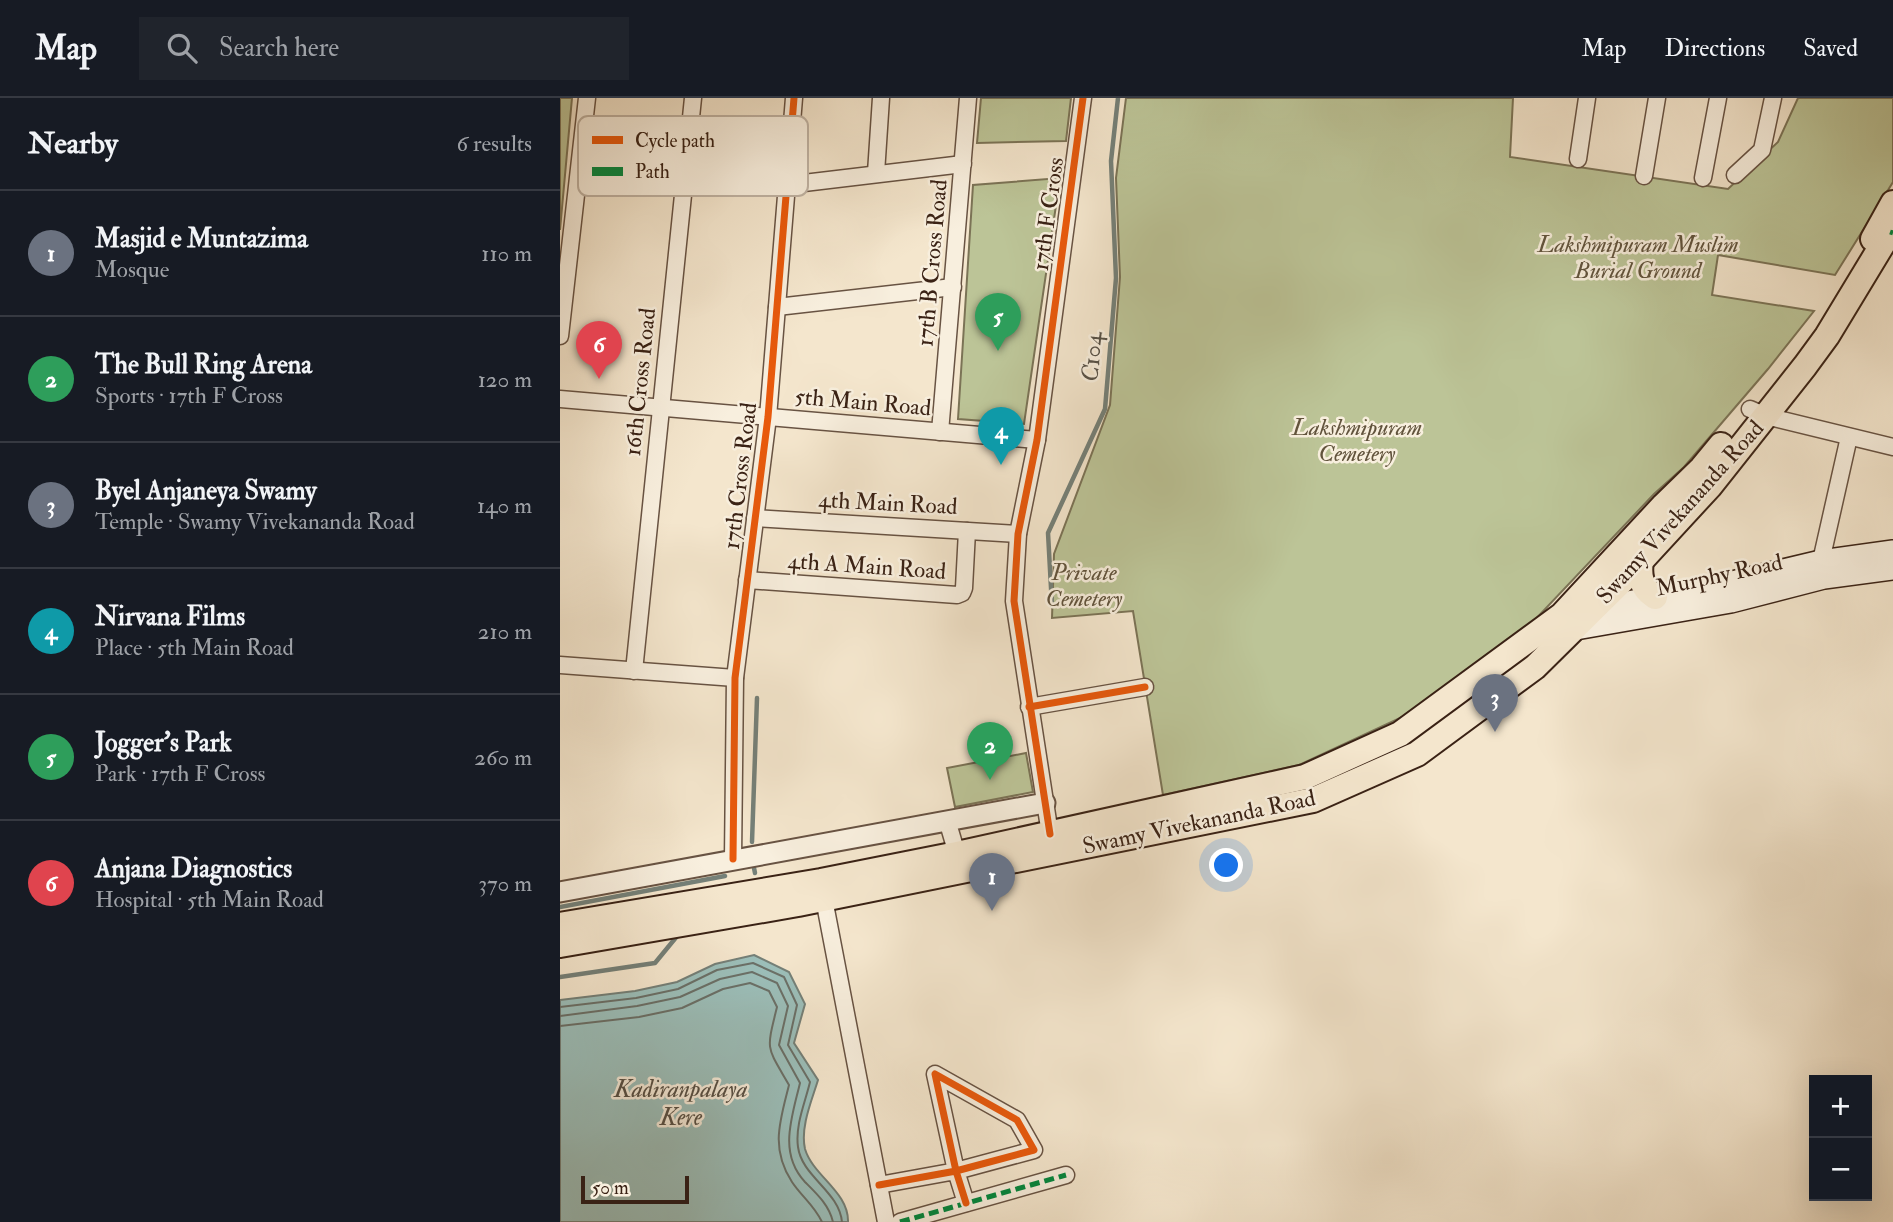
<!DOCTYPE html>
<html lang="en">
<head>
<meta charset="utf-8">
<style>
  :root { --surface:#171b24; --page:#20242c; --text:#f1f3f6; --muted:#9ea1a6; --line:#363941; --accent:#0b8043 }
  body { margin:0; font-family:"IM FELL Double Pica",serif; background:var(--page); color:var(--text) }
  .controls { position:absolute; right:21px; bottom:21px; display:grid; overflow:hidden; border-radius:0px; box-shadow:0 7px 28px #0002 }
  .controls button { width:63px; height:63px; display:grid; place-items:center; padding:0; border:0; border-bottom:2px solid var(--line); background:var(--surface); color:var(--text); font:35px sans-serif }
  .scale { position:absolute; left:21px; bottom:18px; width:108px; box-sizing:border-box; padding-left:7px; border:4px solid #3a2215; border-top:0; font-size:19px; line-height:24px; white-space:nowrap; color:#3a2215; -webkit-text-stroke:5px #f8efde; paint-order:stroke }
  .you { position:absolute; left:667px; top:768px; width:24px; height:24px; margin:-18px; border:5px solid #fff; border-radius:50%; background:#1a73e8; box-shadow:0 0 0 10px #1a73e833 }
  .badge { display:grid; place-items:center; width:46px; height:46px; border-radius:50%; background:var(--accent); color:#fff; font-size:23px; font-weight:700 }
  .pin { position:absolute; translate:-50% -58px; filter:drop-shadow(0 2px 4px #0008) }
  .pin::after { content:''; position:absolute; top:37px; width:24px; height:21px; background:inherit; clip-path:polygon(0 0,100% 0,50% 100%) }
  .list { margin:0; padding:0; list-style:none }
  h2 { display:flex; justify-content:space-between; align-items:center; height:91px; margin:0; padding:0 28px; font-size:30px }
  h2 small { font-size:23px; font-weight:400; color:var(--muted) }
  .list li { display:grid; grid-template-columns:46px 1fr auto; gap:21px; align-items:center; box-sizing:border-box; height:126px; padding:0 28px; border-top:2px solid var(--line) }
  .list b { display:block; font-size:26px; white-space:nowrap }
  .list p { margin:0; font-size:23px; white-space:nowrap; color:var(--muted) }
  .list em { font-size:23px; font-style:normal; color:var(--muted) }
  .icon { flex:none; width:38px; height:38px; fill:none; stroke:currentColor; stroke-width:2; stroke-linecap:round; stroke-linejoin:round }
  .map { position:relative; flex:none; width:1333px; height:1124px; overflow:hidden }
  header { display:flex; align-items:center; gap:42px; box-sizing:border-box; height:98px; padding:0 35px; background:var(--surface); border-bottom:2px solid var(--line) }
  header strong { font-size:33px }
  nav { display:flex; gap:38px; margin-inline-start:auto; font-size:24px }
  .search { width:490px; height:63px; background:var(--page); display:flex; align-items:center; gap:18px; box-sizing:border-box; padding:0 24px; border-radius:0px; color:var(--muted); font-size:26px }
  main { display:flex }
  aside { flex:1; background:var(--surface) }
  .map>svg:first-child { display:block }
  .green { fill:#bcc497; stroke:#7b7356; stroke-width:2 }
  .water { fill:#9cbfba; stroke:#758078; stroke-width:2 }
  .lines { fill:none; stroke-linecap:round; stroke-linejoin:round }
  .shore { stroke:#6b7068; stroke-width:2 }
  .stream { stroke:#758078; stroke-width:4.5 }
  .minor-casing { stroke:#685343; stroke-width:19 }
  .tertiary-casing { stroke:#685343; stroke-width:23 }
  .secondary-casing { stroke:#3a2215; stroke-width:24 }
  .primary-casing { stroke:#3a2215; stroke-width:28 }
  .minor { stroke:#f8efde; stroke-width:16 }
  .tertiary { stroke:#f8efde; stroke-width:19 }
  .secondary { stroke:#f8efde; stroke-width:21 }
  .primary { stroke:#f4e6cd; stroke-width:24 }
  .quiet { stroke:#00873e; stroke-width:5; stroke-dasharray:10 5; stroke-linecap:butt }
  .cycleway-casing { stroke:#f8efde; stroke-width:11 }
  .cycleway { stroke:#e8590c; stroke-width:7 }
  .labels { text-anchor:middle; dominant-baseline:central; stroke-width:5; stroke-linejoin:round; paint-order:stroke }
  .street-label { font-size:23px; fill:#3a2215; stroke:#f8efde }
  .park-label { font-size:23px; font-style:italic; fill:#61533c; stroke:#f8efde }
  .water-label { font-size:24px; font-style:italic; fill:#575147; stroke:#f8efde }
  .key { fill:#f8efde; stroke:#bfb2a2; stroke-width:2 }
  .key-label { font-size:19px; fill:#3a2215 }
</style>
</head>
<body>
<header>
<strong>Map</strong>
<div class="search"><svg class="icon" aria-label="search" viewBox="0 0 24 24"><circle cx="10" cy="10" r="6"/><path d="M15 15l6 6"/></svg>Search here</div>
<nav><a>Map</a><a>Directions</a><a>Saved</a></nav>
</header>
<main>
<aside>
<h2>Nearby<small>6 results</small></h2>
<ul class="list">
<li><span class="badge" style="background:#6b7280">1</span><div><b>Masjid e Muntazima</b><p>Mosque</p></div><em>110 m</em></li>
<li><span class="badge" style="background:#2e9e5b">2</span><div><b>The Bull Ring Arena</b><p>Sports · 17th F Cross</p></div><em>120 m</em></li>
<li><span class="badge" style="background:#6b7280">3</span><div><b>Byel Anjaneya Swamy</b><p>Temple · Swamy Vivekananda Road</p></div><em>140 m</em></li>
<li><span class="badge" style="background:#0f9aa8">4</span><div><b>Nirvana Films</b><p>Place · 5th Main Road</p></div><em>210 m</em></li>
<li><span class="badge" style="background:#2e9e5b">5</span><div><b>Jogger's Park</b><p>Park · 17th F Cross</p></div><em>260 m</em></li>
<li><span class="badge" style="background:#e0444e">6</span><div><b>Anjana Diagnostics</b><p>Hospital · 5th Main Road</p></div><em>370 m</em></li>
</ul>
</aside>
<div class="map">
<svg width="1333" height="1124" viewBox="0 0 1333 1124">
  <rect width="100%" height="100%" fill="#f4e6cd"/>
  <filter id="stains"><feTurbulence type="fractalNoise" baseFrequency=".00286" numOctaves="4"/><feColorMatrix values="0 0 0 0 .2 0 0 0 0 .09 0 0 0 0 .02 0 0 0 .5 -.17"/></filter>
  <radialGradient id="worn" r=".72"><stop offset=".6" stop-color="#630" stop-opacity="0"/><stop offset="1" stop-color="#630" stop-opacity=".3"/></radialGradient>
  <g class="green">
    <polygon points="0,0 12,0 0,132"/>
    <polygon points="421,0 511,0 506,43 417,45"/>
    <polygon points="566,0 953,0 950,59 1168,91 1218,44 1238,0 1333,0 1333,84 1275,177 1158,157 1152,197 1254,213 1208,271 1124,369 1094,396 971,526 853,614 739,667 603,697 573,513 492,520 494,456 550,307 560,179 556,80"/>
    <polygon points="500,80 464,326 398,321 413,87"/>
    <polygon points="466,655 473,694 395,709 387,670"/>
  </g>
  <path class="water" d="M194 857 229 874 245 906 234 945 258 982C252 1002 240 1029 245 1051 253 1078 289 1094 288 1124H0V902L75 893 117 884 155 866Z"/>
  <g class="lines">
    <g class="shore">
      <path d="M0 909 76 900 118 891 157 872 193 865 224 879 237 907 228 947 250 984C245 1005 235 1027 238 1049 242 1079 279 1093 282 1124"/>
      <path d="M0 918 77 908 120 899 160 881 192 874 217 885 228 908 219 947 240 985C232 1019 218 1055 245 1084 257 1096 269 1107 273 1124"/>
      <path d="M0 928 79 919 122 910 163 891 190 885 209 893 217 909C206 954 206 947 229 987 220 1023 210 1050 232 1084 242 1099 254 1107 262 1124"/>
    </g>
    <g class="stream">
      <polyline points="492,508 488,435 545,311 556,180 551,63 558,0"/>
      <polyline points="192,744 197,600"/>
      <polyline points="194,770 195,775"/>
      <polyline points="0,809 165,778"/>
      <polyline points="0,879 95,865 118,837"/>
    </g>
    <g class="minor-casing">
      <g id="minor">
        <polyline points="1018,61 1027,0"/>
        <polyline points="316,75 321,0"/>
        <polyline points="1175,77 1202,52 1213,0"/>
        <polyline points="1084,78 1097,0"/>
        <polyline points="1143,80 1158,0"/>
        <polyline points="227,87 403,66"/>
        <polyline points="217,209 393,189"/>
        <polyline points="0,238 27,0"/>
        <polyline points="0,301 477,342"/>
        <polyline points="1190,311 1206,318 1333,349"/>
        <polyline points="380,334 408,0"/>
        <polyline points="195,420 458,436"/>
        <polyline points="1261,463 1289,339"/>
        <polyline points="187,482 397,497 402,495 404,490 407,433"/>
        <polyline points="0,567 175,580"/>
        <polyline points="74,573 133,0"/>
        <polyline points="469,609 585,589"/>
        <polyline points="387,722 397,756"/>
        <polyline points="490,736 454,503 458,436 477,342 523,0"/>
        <polyline points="173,761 175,580 208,319 234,0"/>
        <polyline points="264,801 326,1124"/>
        <polyline points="319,1087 396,1073 474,1052 457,1022 375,976 396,1073 406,1105"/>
        <polyline points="340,1124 506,1077"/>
      </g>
    </g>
    <g class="tertiary-casing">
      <polyline id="tertiary" points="0,794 485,705"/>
    </g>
    <g class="secondary-casing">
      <g id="secondary">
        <polyline points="1030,506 1036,510 1168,485 1261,463 1333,453"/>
        <polyline points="1009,523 1016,531 1171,504 1264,480 1333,471"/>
      </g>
    </g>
    <g class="primary-casing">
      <g id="primary">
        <polyline points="1313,141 1333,105"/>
        <path d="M1081 461C1079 477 1080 489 1095 499"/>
        <polyline points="0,827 261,783 397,756 745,679 840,636 1002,517 1104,407 1142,370 1161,347"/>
        <polyline points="0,847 238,806 753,702 857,656 975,569 1067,478 1150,388 1245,268 1267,238 1333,129"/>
      </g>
    </g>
    <use href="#minor" class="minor"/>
    <use href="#tertiary" class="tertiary"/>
    <use href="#secondary" class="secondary"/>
    <use href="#primary" class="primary"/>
    <g class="quiet">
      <polyline points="1330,134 1333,135"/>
      <polyline points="340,1124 506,1077"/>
    </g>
    <g class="cycleway-casing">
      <g id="cycleway">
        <polyline points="469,609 585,589"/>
        <polyline points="490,736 454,503 458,436 477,342 523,0"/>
        <polyline points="173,761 175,580 208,319 234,0"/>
        <polyline points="319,1087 396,1073 474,1052 457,1022 375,976 396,1073 406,1105"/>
      </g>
    </g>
    <use href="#cycleway" class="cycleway"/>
  </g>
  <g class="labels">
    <g class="street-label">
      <text transform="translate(488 116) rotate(-82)">17th F Cross</text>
      <text transform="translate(372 165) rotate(-85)">17th B Cross Road</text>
      <text transform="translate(80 284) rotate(-84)">16th Cross Road</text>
      <text transform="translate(303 304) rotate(5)">5th Main Road</text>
      <text transform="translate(180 378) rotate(-83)">17th Cross Road</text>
      <text transform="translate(328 405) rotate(3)">4th Main Road</text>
      <text transform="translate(1120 414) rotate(-48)">Swamy Vivekananda Road</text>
      <text transform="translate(307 468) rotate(4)">4th A Main Road</text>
      <text transform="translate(1159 477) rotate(-12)">Murphy Road</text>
      <text transform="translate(639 724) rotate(-12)">Swamy Vivekananda Road</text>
    </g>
    <g class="park-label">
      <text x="1078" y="146">Lakshmipuram Muslim<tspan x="1078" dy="26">Burial Ground</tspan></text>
      <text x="797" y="329">Lakshmipuram<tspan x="797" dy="26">Cemetery</tspan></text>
      <text x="524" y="474">Private<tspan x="524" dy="26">Cemetery</tspan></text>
    </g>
    <g class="water-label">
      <text transform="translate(532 259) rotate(-85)">C104</text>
      <text x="121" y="991">Kadiranpalaya<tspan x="121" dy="28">Kere</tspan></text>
    </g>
  </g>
  <rect x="18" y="18" width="230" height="80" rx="10" class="key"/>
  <rect x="32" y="38" width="31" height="8" fill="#e8590c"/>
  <rect x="32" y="69" width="31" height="9" fill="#00873e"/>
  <g class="key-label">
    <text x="75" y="49">Cycle path</text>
    <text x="75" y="80">Path</text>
  </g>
  <rect width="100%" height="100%" filter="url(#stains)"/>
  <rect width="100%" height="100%" fill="url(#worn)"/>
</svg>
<div class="controls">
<button>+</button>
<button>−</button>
</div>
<div class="scale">50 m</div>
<div class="you"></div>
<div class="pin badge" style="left:432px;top:813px;background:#6b7280">1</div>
<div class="pin badge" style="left:430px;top:682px;background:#2e9e5b">2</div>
<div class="pin badge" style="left:935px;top:634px;background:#6b7280">3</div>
<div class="pin badge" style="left:441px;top:367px;background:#0f9aa8">4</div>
<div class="pin badge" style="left:438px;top:253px;background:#2e9e5b">5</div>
<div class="pin badge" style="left:39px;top:281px;background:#e0444e">6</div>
</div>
</main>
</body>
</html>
